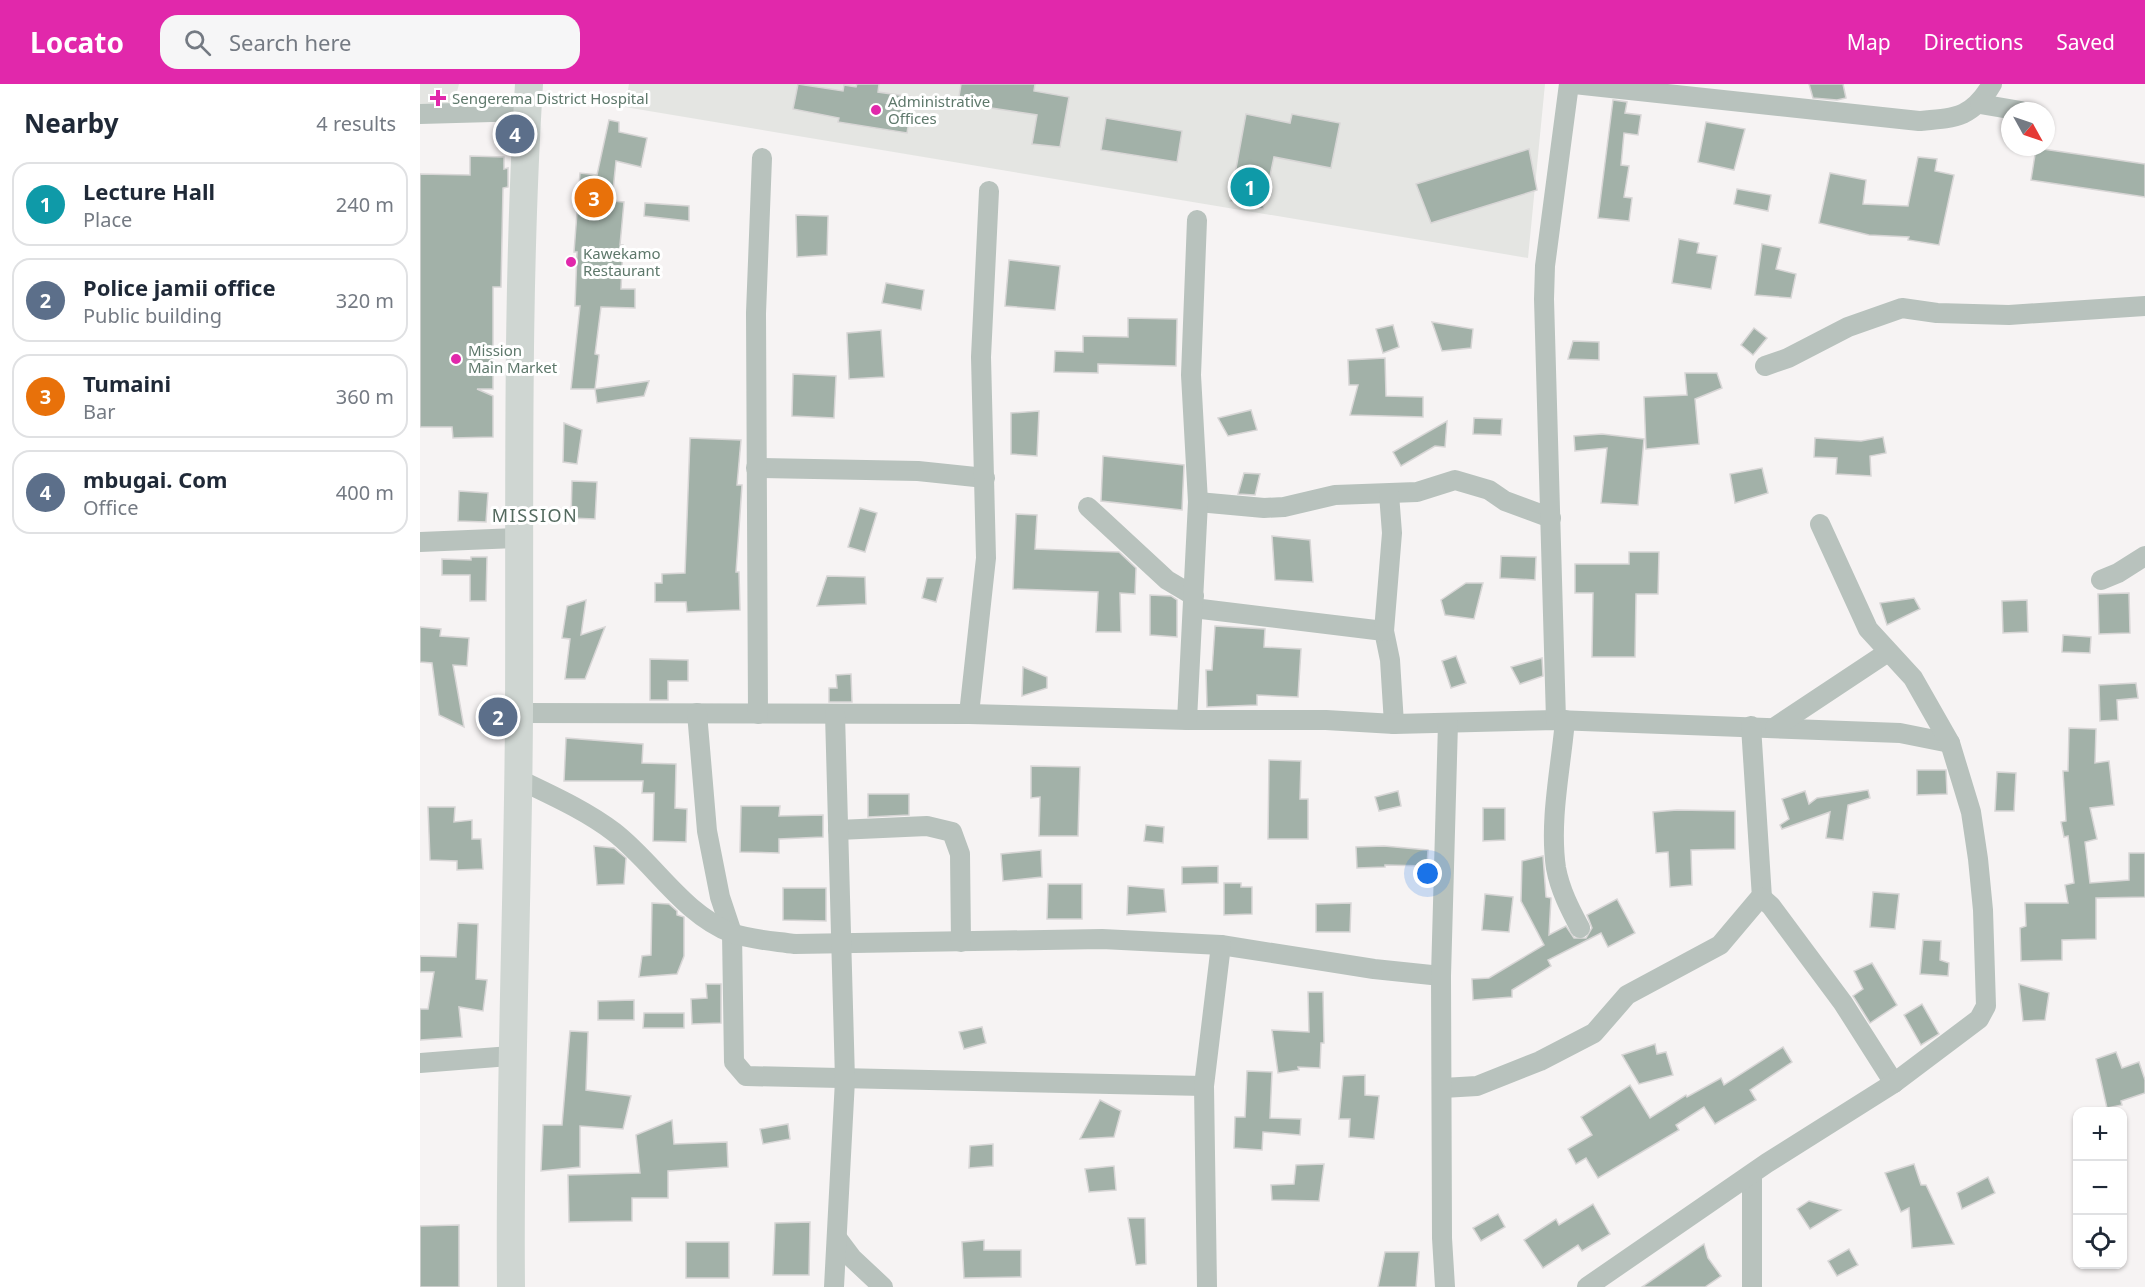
<!DOCTYPE html>
<html lang="en">
<head>
<meta charset="utf-8">
<style>
  :root { --surface:#fff; --page:#f6f6f7; --text:#1f2937; --muted:#747a83; --line:#e0e1e3; --accent:#e128ab }
  body { margin:0; font-family:"Noto Sans",sans-serif; background:var(--page); color:var(--text) }
  .controls { position:absolute; right:18px; bottom:18px; display:grid; overflow:hidden; border-radius:12px; box-shadow:0 2px 4px #0004 }
  .controls button { width:54px; height:54px; display:grid; place-items:center; padding:0; border:0; border-bottom:2px solid var(--line); background:var(--surface); color:var(--text); font:30px sans-serif }
  .compass { position:absolute; left:1581px; top:18px; width:54px; height:54px; border-radius:50%; background:var(--surface); box-shadow:0 2px 4px #0004; rotate:130deg }
  .you { position:absolute; left:1008px; top:790px; width:21px; height:21px; margin:-15px; border:4px solid #fff; border-radius:50%; background:#1a73e8; box-shadow:0 0 0 9px #1a73e833 }
  .badge { display:grid; place-items:center; width:39px; height:39px; border-radius:50%; background:var(--accent); color:#fff; font-size:20px; font-weight:700 }
  .pin { position:absolute; translate:-50% -50%; border:3px solid #fff; box-shadow:0 2px 6px #0006 }
  .list { margin:0; padding:0; list-style:none }
  h2 { display:flex; justify-content:space-between; align-items:center; height:78px; margin:0; padding:0 24px; font-size:26px }
  h2 small { font-size:20px; font-weight:400; color:var(--muted) }
  .list li { display:grid; grid-template-columns:39px 1fr auto; gap:18px; align-items:center; box-sizing:border-box; height:84px; margin:0 12px 12px; padding:0 12px; border:2px solid var(--line); border-radius:18px }
  .list b { display:block; font-size:22px; white-space:nowrap }
  .list p { margin:0; font-size:20px; white-space:nowrap; color:var(--muted) }
  .list em { font-size:20px; font-style:normal; color:var(--muted) }
  .icon { flex:none; width:33px; height:33px; fill:none; stroke:currentColor; stroke-width:2; stroke-linecap:round; stroke-linejoin:round }
  .map { position:relative; flex:none; width:1725px; height:1203px; overflow:hidden }
  header { display:flex; align-items:center; gap:36px; box-sizing:border-box; height:84px; padding:0 30px; background:var(--accent); color:#fff }
  header strong { font-size:28px }
  nav { display:flex; gap:33px; margin-inline-start:auto; font-size:21px }
  .search { width:420px; height:54px; background:var(--page); display:flex; align-items:center; gap:15px; box-sizing:border-box; padding:0 21px; border-radius:18px; color:var(--muted); font-size:22px }
  main { display:flex }
  aside { flex:1; background:var(--surface) }
  .map>svg:first-child { display:block }
  .built { fill:#e4e5e2 }
  .building { fill:#a2b1a8; stroke:#d8d6d6; stroke-width:1.5 }
  .lines { fill:none; stroke-linecap:round; stroke-linejoin:round }
  .street { stroke:#b8c2bd; stroke-width:20 }
  .secondary { stroke:#cfd6d2; stroke-width:28 }
  .poi-dot { fill:#e128ab; stroke:#fff; stroke-width:2 }
  .labels { text-anchor:middle; dominant-baseline:central; stroke-width:6; stroke-linejoin:round; paint-order:stroke }
  .poi-label { font-size:15px; fill:#5e786b; stroke:#fff; text-anchor:start }
  .quarter-label { font-size:18px; letter-spacing:1.5px; fill:#53695e; stroke:#fff }
</style>
</head>
<body>
<header>
<strong>Locato</strong>
<div class="search"><svg class="icon" aria-label="search" viewBox="0 0 24 24"><circle cx="10" cy="10" r="6"/><path d="M15 15l6 6"/></svg>Search here</div>
<nav><a>Map</a><a>Directions</a><a>Saved</a></nav>
</header>
<main>
<aside>
<h2>Nearby<small>4 results</small></h2>
<ul class="list">
<li><span class="badge" style="background:#0f9aa8">1</span><div><b>Lecture Hall</b><p>Place</p></div><em>240 m</em></li>
<li><span class="badge" style="background:#5c6f8a">2</span><div><b>Police jamii office</b><p>Public building</p></div><em>320 m</em></li>
<li><span class="badge" style="background:#e8710a">3</span><div><b>Tumaini</b><p>Bar</p></div><em>360 m</em></li>
<li><span class="badge" style="background:#5c6f8a">4</span><div><b>mbugai. Com</b><p>Office</p></div><em>400 m</em></li>
</ul>
</aside>
<div class="map">
<svg width="1725" height="1203" viewBox="0 0 1725 1203">
  <rect width="100%" height="100%" fill="#f6f3f3"/>
  <g class="built">
    <polygon points="0,0 39,0 32,27 0,27"/>
    <polygon points="209,0 1125,0 1108,174 205,23"/>
  </g>
  <g class="building">
    <polygon points="378,0 423,7 424,1 436,3 437,0 459,0 458,8 493,13 487,49 418,38 419,34 373,25"/>
    <polygon points="541,0 615,0 614,7 649,13 640,63 612,60 617,31 538,19"/>
    <polygon points="1389,0 1423,0 1426,14 1417,16 1393,14"/>
    <polygon points="1193,16 1207,18 1205,29 1221,31 1218,51 1204,49 1201,81 1209,82 1204,113 1212,114 1209,137 1178,134"/>
    <polygon points="826,30 870,39 872,30 920,39 911,84 854,73 843,125 810,117"/>
    <polygon points="686,34 762,47 757,78 681,66"/>
    <polygon points="189,36 199,38 199,48 227,54 221,83 196,77 192,117 204,118 200,161 203,161 201,205 215,205 215,224 181,223 175,270 179,271 175,305 151,305 160,222 155,222 157,168 154,168 160,89 177,91"/>
    <polygon points="1286,38 1325,45 1314,86 1278,78"/>
    <polygon points="1616,64 1725,80 1725,113 1611,96"/>
    <polygon points="1109,65 1117,106 1011,139 996,100"/>
    <polygon points="50,72 84,73 84,85 88,84 88,103 83,104 81,203 73,203 73,305 57,305 73,312 73,353 33,354 32,343 0,343 0,90 50,91"/>
    <polygon points="1498,73 1517,75 1515,87 1534,91 1519,161 1488,156 1489,153 1449,151 1399,139 1410,89 1446,96 1443,120 1488,122"/>
    <polygon points="1317,105 1351,111 1348,127 1314,120"/>
    <polygon points="225,119 269,122 269,137 224,132"/>
    <polygon points="376,131 408,132 407,171 377,173"/>
    <polygon points="1259,155 1279,159 1277,169 1297,172 1291,205 1252,199"/>
    <polygon points="1342,160 1361,164 1356,185 1376,190 1371,214 1335,211"/>
    <polygon points="589,176 640,182 635,226 585,222"/>
    <polygon points="466,199 504,206 501,226 462,219"/>
    <polygon points="708,234 757,235 756,282 678,280 678,289 634,288 635,267 663,268 663,252 708,253"/>
    <polygon points="1012,238 1053,245 1051,264 1022,267"/>
    <polygon points="973,241 979,263 963,269 956,245"/>
    <polygon points="1334,244 1347,254 1333,271 1321,261"/>
    <polygon points="461,246 464,293 429,295 427,249"/>
    <polygon points="1153,257 1179,258 1179,276 1148,275"/>
    <polygon points="965,274 966,312 1003,313 1003,333 930,331 938,301 929,301 928,276"/>
    <polygon points="1265,289 1297,289 1302,304 1275,315 1279,360 1226,365 1224,313 1267,311"/>
    <polygon points="373,290 416,292 414,334 372,332"/>
    <polygon points="229,297 224,312 177,319 175,305"/>
    <polygon points="831,326 837,346 808,352 798,334"/>
    <polygon points="619,327 617,372 591,370 591,329"/>
    <polygon points="1054,334 1082,335 1081,351 1053,350"/>
    <polygon points="1027,337 1025,363 1015,362 981,382 973,368"/>
    <polygon points="144,339 162,346 157,380 143,378"/>
    <polygon points="1182,350 1224,355 1218,421 1181,419 1187,364 1155,367 1154,352"/>
    <polygon points="1463,353 1466,369 1450,372 1451,392 1416,390 1417,374 1394,373 1395,354 1441,357"/>
    <polygon points="270,354 321,356 317,401 322,401 316,488 319,488 320,526 267,528 266,518 235,518 235,499 242,499 242,490 265,489"/>
    <polygon points="683,372 764,381 762,426 681,417"/>
    <polygon points="1342,384 1348,409 1315,419 1310,390"/>
    <polygon points="824,389 840,390 835,411 818,410"/>
    <polygon points="152,397 177,398 175,435 151,434"/>
    <polygon points="39,407 68,409 66,438 38,437"/>
    <polygon points="440,424 457,429 445,468 428,463"/>
    <polygon points="596,430 617,431 615,465 699,468 716,484 715,510 700,509 701,548 676,548 678,508 593,505"/>
    <polygon points="852,452 890,456 893,498 855,496"/>
    <polygon points="1209,468 1239,468 1238,510 1216,510 1215,573 1172,573 1173,509 1155,509 1155,480 1209,480"/>
    <polygon points="1081,472 1116,473 1115,496 1080,494"/>
    <polygon points="51,473 67,473 66,517 50,517 50,491 22,491 22,475 51,476"/>
    <polygon points="407,492 445,493 446,520 397,522"/>
    <polygon points="507,494 523,494 516,518 502,514"/>
    <polygon points="1046,499 1063,499 1054,535 1025,531 1021,516"/>
    <polygon points="1709,509 1710,549 1679,550 1678,510"/>
    <polygon points="730,511 751,512 757,516 757,553 730,551"/>
    <polygon points="1494,514 1500,525 1467,541 1460,519"/>
    <polygon points="166,516 161,551 185,543 165,595 145,595 150,555 142,554 147,522"/>
    <polygon points="1607,516 1608,548 1583,549 1582,517"/>
    <polygon points="795,542 845,545 844,563 881,565 878,613 837,611 837,621 787,623 786,586 792,586"/>
    <polygon points="0,543 21,545 20,552 49,554 47,582 33,581 44,643 19,631 12,579 0,578"/>
    <polygon points="1643,551 1671,553 1670,569 1642,568"/>
    <polygon points="1036,572 1046,599 1031,604 1022,577"/>
    <polygon points="1122,574 1123,592 1100,600 1091,583"/>
    <polygon points="230,575 268,576 268,597 248,597 248,616 230,616"/>
    <polygon points="603,583 627,593 627,604 602,612"/>
    <polygon points="431,590 432,618 409,618 409,604 417,604 416,591"/>
    <polygon points="1716,599 1718,614 1697,616 1698,636 1680,637 1679,601"/>
    <polygon points="1649,644 1676,645 1675,679 1689,677 1694,721 1670,724 1677,755 1665,758 1670,799 1709,796 1709,769 1725,769 1725,813 1676,814 1676,855 1642,856 1642,876 1601,877 1600,844 1606,842 1605,819 1648,819 1645,801 1654,799 1648,752 1644,753 1641,738 1646,737 1643,687 1648,687"/>
    <polygon points="146,654 223,660 222,679 256,680 255,724 267,725 266,758 233,757 234,709 222,709 223,697 144,697"/>
    <polygon points="849,676 881,677 880,715 888,715 888,755 848,755"/>
    <polygon points="611,682 660,683 658,752 619,752 620,713 611,714"/>
    <polygon points="1497,686 1526,686 1527,710 1497,711"/>
    <polygon points="1577,688 1596,689 1594,727 1575,727"/>
    <polygon points="1448,706 1450,714 1428,721 1423,756 1406,754 1410,728 1362,745 1360,741 1369,735 1362,715 1385,707 1389,720 1397,714"/>
    <polygon points="978,707 981,722 959,727 955,713"/>
    <polygon points="448,710 489,710 489,731 448,733"/>
    <polygon points="321,722 360,722 359,732 403,731 403,753 359,755 359,769 320,768"/>
    <polygon points="8,723 35,723 34,738 52,736 52,755 61,755 63,785 37,786 37,777 10,776"/>
    <polygon points="1063,724 1085,724 1085,756 1063,757"/>
    <polygon points="1257,726 1315,727 1315,765 1271,766 1272,801 1250,803 1248,768 1236,769 1233,728"/>
    <polygon points="726,741 744,743 743,759 724,757"/>
    <polygon points="174,762 194,764 206,774 204,800 177,801"/>
    <polygon points="964,762 1008,766 1007,782 965,781 965,783 937,784 936,763"/>
    <polygon points="621,766 622,793 583,797 581,770"/>
    <polygon points="1123,772 1126,813 1131,814 1129,851 1146,842 1154,854 1166,854 1172,844 1167,831 1197,815 1215,849 1188,863 1181,849 1128,876 1131,882 1092,906 1092,913 1053,916 1052,895 1069,894 1124,861 1101,817 1102,777"/>
    <polygon points="798,782 798,799 762,800 762,783"/>
    <polygon points="804,799 821,799 821,803 832,803 832,830 804,831"/>
    <polygon points="628,800 662,800 662,835 627,835"/>
    <polygon points="708,802 744,805 746,828 707,831"/>
    <polygon points="363,804 406,804 406,837 363,836"/>
    <polygon points="1453,808 1479,810 1475,845 1450,843"/>
    <polygon points="1065,810 1093,813 1089,848 1062,846"/>
    <polygon points="232,819 249,820 257,827 257,831 264,833 264,872 257,890 219,893 222,872 231,871"/>
    <polygon points="931,819 930,848 896,848 896,820"/>
    <polygon points="38,839 58,840 56,895 67,896 63,927 39,923 42,953 0,956 0,925 8,925 14,888 0,888 0,872 36,873"/>
    <polygon points="1503,856 1521,857 1520,876 1529,879 1528,892 1500,890"/>
    <polygon points="1452,879 1477,921 1450,939 1433,912 1443,905 1434,887"/>
    <polygon points="286,900 301,900 301,939 272,940 271,915 287,914"/>
    <polygon points="1599,900 1629,909 1625,936 1603,937"/>
    <polygon points="888,908 903,908 904,959 901,959 900,984 878,983 879,986 858,989 852,946 889,948"/>
    <polygon points="214,916 214,936 178,936 178,917"/>
    <polygon points="1502,920 1519,950 1501,961 1484,931"/>
    <polygon points="224,929 264,929 264,944 223,944"/>
    <polygon points="562,943 566,959 544,965 539,948"/>
    <polygon points="150,947 168,948 166,1006 211,1012 203,1045 160,1042 160,1083 121,1087 123,1041 142,1041"/>
    <polygon points="1235,960 1237,970 1246,968 1253,991 1219,1000 1202,971"/>
    <polygon points="1363,963 1372,978 1330,1006 1336,1016 1295,1040 1284,1023 1256,1041 1259,1046 1178,1094 1166,1074 1156,1080 1148,1065 1172,1051 1161,1033 1210,1001 1230,1034 1266,1011 1267,1013 1301,994 1304,1001"/>
    <polygon points="1696,968 1702,984 1719,978 1725,996 1725,1009 1701,1017 1702,1021 1687,1024 1676,975"/>
    <polygon points="827,987 852,988 850,1034 881,1035 880,1051 843,1048 842,1066 814,1064 815,1033 825,1033"/>
    <polygon points="945,991 945,1011 959,1012 954,1055 929,1053 930,1035 919,1035 923,992"/>
    <polygon points="680,1016 701,1027 694,1053 660,1055"/>
    <polygon points="252,1036 254,1060 307,1058 308,1083 248,1087 248,1114 212,1114 212,1137 149,1138 148,1091 220,1089 216,1051"/>
    <polygon points="368,1040 370,1055 343,1060 340,1045"/>
    <polygon points="573,1060 573,1082 549,1084 550,1062"/>
    <polygon points="904,1080 899,1117 852,1116 851,1101 874,1100 876,1081"/>
    <polygon points="1494,1080 1501,1101 1506,1101 1534,1160 1492,1164 1489,1124 1481,1128 1465,1089"/>
    <polygon points="694,1082 696,1106 669,1108 665,1085"/>
    <polygon points="1568,1093 1575,1109 1542,1125 1537,1109"/>
    <polygon points="1389,1117 1421,1126 1390,1145 1377,1125"/>
    <polygon points="1173,1120 1190,1150 1162,1167 1158,1161 1123,1184 1104,1156 1136,1135 1139,1141"/>
    <polygon points="1078,1130 1085,1143 1061,1157 1053,1144"/>
    <polygon points="708,1134 725,1134 726,1180 716,1181"/>
    <polygon points="390,1138 389,1191 353,1191 355,1139"/>
    <polygon points="39,1141 39,1203 0,1203 0,1142"/>
    <polygon points="564,1156 564,1166 601,1166 601,1193 544,1194 542,1158"/>
    <rect x="266" y="1158" width="43" height="36"/>
    <polygon points="1284,1160 1288,1174 1301,1192 1285,1203 1222,1203"/>
    <polygon points="1429,1165 1438,1181 1417,1192 1408,1177"/>
    <polygon points="965,1168 999,1168 996,1203 958,1203"/>
  </g>
  <g class="lines">
    <g class="street">
      <path d="M1154 0 1499 37C1536 34 1552 34 1572 0"/>
      <polyline points="1560,20 1601,27"/>
      <polyline points="0,30 107,27"/>
      <polyline points="1345,282 1368,274 1428,243 1482,224 1517,229 1589,231 1725,222"/>
      <polyline points="336,384 498,387 565,394"/>
      <polyline points="778,418 844,424 864,423 915,411 997,408 1035,396 1069,406 1085,417 1131,434"/>
      <polyline points="668,423 747,496 774,512"/>
      <polyline points="0,458 98,454"/>
      <polyline points="1681,496 1698,489 1725,472"/>
      <polyline points="773,524 964,547 970,576 974,640"/>
      <polyline points="964,547 972,449 969,410"/>
      <polyline points="99,629 549,630 767,636 906,636 974,640 1136,636 1480,649 1530,659"/>
      <polyline points="277,629 287,747 300,813 312,849 314,978 326,992 784,1002"/>
      <polyline points="338,630 336,229 342,74"/>
      <polyline points="549,630 566,474 561,273 569,107"/>
      <polyline points="767,636 778,418 771,291 777,136"/>
      <polyline points="1136,636 1124,215 1125,182 1149,0"/>
      <path d="M1145 636C1141 684 1129 736 1136 784 1140 806 1150 825 1160 844"/>
      <polyline points="1331,642 1342,814"/>
      <polyline points="1355,643 1468,568"/>
      <path d="M98 695C131 711 165 726 194 748 234 779 263 830 312 849 331 856 354 857 375 860L682 855 801 861 954 885 1021 892"/>
      <polyline points="418,746 507,742 532,748 540,770 541,858"/>
      <polyline points="0,979 91,972"/>
      <polyline points="1023,1004 1057,1002 1120,977 1174,949 1207,911 1300,861 1338,816 1342,814 1351,822 1423,919 1474,999"/>
      <polyline points="1332,1091 1332,1203"/>
      <polyline points="417,1154 432,1174 463,1203"/>
      <polyline points="414,1203 425,996 415,630"/>
      <polyline points="787,1203 784,1002 801,861"/>
      <polyline points="1025,1203 1022,1154 1021,892 1028,639"/>
      <polyline points="1167,1203 1347,1079 1474,999 1559,935 1566,922 1563,826 1558,775 1551,728 1530,659 1493,594 1448,545 1400,440"/>
    </g>
    <path class="secondary" d="M91 1203C89 1011 98 820 99 629 100 419 96 209 109 0"/>
  </g>
  <g class="poi-dot">
    <path d="M15 5h6v6h6v6h-6v6h-6v-6h-6v-6h6z"/>
    <circle cx="456" cy="26" r="6"/>
    <circle cx="151" cy="178" r="6"/>
    <circle cx="36" cy="275" r="6"/>
  </g>
  <g class="labels">
    <g class="poi-label">
      <text x="32" y="14">Sengerema District Hospital</text>
      <text x="468" y="17">Administrative<tspan x="468" dy="17">Offices</tspan></text>
      <text x="163" y="169">Kawekamo<tspan x="163" dy="17">Restaurant</tspan></text>
      <text x="48" y="266">Mission<tspan x="48" dy="17">Main Market</tspan></text>
    </g>
    <g class="quarter-label">
      <text x="115" y="431">MISSION</text>
    </g>
  </g>
</svg>
<div class="controls">
<button>+</button>
<button>−</button>
<button><svg class="icon" aria-label="locate" viewBox="0 0 24 24"><circle cx="12" cy="12" r="6"/><path d="M12 2v4M12 18v4M2 12h4M18 12h4"/></svg></button>
</div>
<svg class="compass" viewBox="-18 -18 36 36"><path d="M0-13l5 13h-10z" fill="#e53935"/><path d="M0 13l5-13h-10z" fill="#747a83"/></svg>
<div class="you"></div>
<div class="pin badge" style="left:830px;top:103px;background:#0f9aa8">1</div>
<div class="pin badge" style="left:78px;top:633px;background:#5c6f8a">2</div>
<div class="pin badge" style="left:174px;top:114px;background:#e8710a">3</div>
<div class="pin badge" style="left:95px;top:50px;background:#5c6f8a">4</div>
</div>
</main>
</body>
</html>
